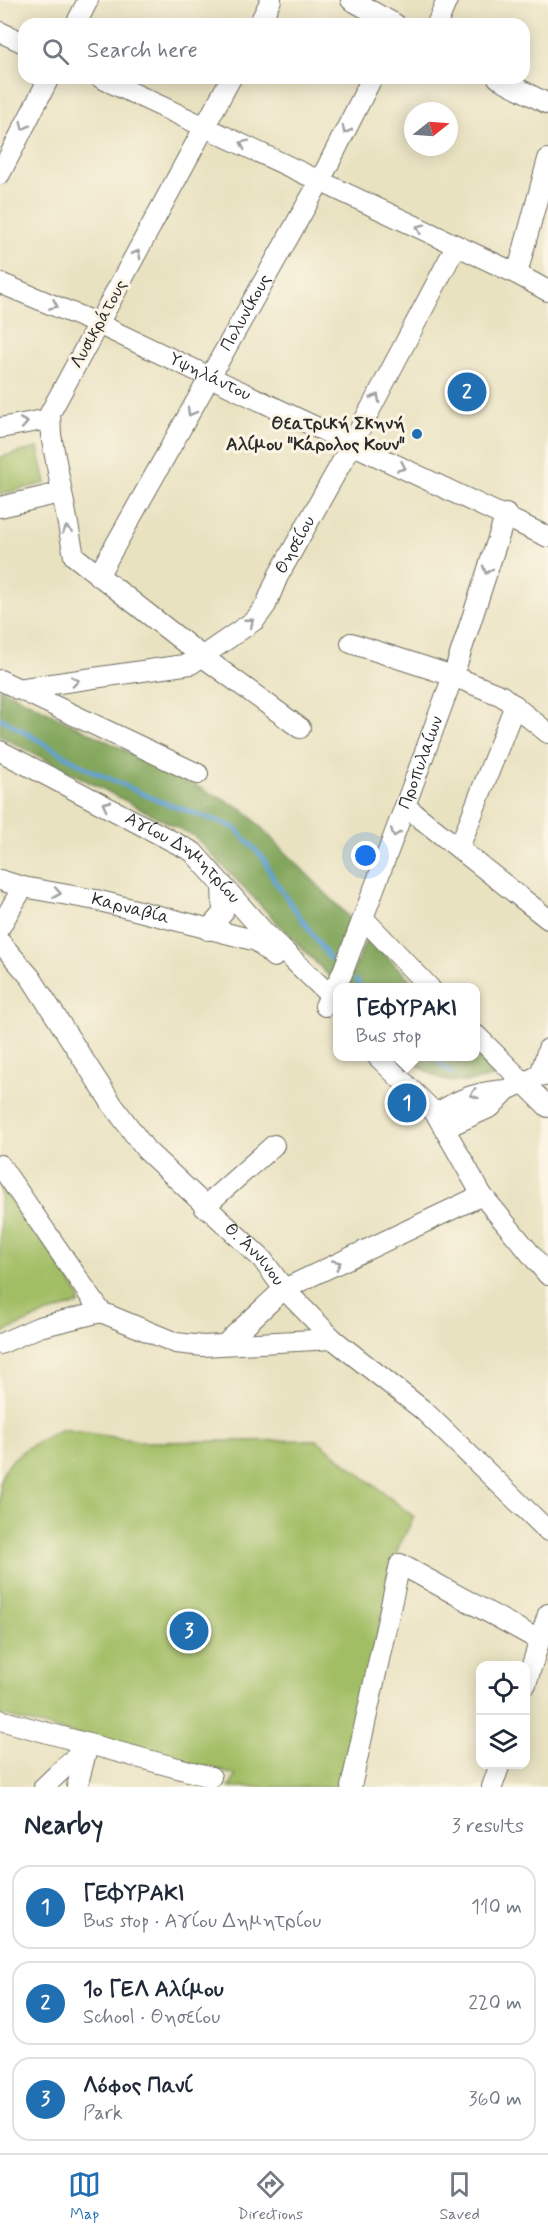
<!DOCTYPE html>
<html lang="en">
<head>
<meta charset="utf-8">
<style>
  :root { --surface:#fff; --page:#f6f6f7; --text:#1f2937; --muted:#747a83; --line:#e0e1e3; --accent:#1f6fb2 }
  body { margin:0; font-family:Mynerve,sans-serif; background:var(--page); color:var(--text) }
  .controls { position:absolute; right:18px; bottom:18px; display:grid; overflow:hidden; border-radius:12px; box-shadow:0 3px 15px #0003 }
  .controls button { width:54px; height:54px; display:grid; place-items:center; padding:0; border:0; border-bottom:2px solid var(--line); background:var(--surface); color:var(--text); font:30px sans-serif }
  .compass { position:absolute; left:404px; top:102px; width:54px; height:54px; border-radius:50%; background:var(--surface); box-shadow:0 3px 15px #0003; rotate:73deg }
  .you { position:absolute; left:366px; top:856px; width:21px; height:21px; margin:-15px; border:4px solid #fff; border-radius:50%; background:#1a73e8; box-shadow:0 0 0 9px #1a73e833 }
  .badge { display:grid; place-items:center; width:39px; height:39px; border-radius:50%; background:var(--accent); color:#fff; font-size:20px; font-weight:700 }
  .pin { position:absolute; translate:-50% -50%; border:3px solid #fff; box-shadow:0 2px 6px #0006 }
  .popup { position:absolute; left:333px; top:983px; width:147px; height:78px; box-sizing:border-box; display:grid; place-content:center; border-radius:12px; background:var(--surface); filter:drop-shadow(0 2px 4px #0005); font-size:20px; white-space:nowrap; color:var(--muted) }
  .popup b { font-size:22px; color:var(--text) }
  .popup::after { content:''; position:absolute; left:50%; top:100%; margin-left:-12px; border:12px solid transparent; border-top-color:var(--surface) }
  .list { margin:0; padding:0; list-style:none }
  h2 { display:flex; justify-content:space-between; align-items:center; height:78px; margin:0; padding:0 24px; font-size:26px }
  h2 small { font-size:20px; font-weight:400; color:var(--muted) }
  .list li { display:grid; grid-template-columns:39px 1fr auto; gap:18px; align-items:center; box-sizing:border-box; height:84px; margin:0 12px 12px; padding:0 12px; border:2px solid var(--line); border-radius:18px }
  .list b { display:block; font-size:22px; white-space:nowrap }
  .list p { margin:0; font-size:20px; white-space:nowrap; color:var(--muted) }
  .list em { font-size:20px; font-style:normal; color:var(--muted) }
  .icon { flex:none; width:33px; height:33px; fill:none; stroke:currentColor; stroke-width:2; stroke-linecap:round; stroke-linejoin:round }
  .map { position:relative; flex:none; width:548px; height:1787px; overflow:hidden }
  .search { position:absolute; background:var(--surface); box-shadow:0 3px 15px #0003; left:18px; right:18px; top:18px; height:66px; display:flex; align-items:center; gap:15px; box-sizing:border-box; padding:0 21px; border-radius:18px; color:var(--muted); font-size:22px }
  .sheet { height:366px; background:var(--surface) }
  nav { display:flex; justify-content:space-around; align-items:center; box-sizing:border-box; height:84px; border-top:2px solid var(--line); background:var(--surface); font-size:16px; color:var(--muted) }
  nav a { display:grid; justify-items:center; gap:3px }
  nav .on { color:var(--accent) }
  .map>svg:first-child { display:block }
  .green { fill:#a2be65; stroke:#667448; stroke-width:1.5 }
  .forest { fill:#81a55a; stroke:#566842; stroke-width:1.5 }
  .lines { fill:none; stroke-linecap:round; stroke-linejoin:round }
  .stream { stroke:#60a1d3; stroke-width:4.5 }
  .minor-casing { stroke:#6e6b60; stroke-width:22 }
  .minor { stroke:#fff; stroke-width:20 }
  .oneway { stroke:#a0a0a0 }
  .poi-dot { fill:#1f6fb2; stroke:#fcf5e5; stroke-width:2 }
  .labels { text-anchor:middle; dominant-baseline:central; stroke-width:6; stroke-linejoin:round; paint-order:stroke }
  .street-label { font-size:18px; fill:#2b2b2b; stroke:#fcf5e5 }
  .poi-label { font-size:18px; font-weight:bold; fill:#2b2b2b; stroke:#fcf5e5; text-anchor:end }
</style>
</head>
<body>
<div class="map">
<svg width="548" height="1787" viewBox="0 0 548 1787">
  <rect width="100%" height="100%" fill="#fcf5e5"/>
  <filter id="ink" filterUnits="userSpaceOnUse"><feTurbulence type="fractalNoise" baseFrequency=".0167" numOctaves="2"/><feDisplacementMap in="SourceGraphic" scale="12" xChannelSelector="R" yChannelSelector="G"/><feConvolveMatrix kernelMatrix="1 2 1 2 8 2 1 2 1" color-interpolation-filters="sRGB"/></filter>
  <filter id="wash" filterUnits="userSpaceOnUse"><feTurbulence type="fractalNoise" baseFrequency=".008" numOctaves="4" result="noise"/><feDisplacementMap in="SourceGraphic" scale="24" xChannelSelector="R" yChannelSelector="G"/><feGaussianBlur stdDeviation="1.35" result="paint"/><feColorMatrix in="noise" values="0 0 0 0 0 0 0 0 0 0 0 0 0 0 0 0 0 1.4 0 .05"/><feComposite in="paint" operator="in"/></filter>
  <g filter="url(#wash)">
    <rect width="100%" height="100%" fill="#e9e2c1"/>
    <g class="green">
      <polygon points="38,448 46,483 0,494 0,457"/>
      <polygon points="0,1175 79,1295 80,1304 45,1314 0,1334"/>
      <path d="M62 1429 145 1442 317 1440 414 1517 398 1548 343 1787H229L236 1775 0 1715V1480C9 1453 38 1442 62 1429Z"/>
    </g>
    <g class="forest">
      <polygon points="0,688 243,809 351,919 336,967 329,976 194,836 0,736"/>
      <polygon points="367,938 418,987 346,988"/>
      <path d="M476 1045 505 1074C460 1085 445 1089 408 1057L476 1056Z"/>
    </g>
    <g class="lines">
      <g class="stream">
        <polyline points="0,718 88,769 159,801 234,827 264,859 274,880 330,959"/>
        <polyline points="356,980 362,988"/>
        <polyline points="432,1056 451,1073"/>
      </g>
    </g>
  </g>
  <g filter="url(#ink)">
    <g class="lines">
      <g class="minor-casing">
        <g id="minor">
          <polyline points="351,0 395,24"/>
          <polyline points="76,24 88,0"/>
          <polyline points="259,24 271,0"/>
          <polyline points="437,24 447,0"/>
          <polyline points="0,32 24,43"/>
          <polyline points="101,78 517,274 548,291"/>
          <polyline points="231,78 50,413 51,435 74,556 203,657 300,728"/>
          <polyline points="498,78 548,104"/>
          <polyline points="0,174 49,78"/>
          <polyline points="517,274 548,159"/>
          <path id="s1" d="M0 283 98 324 548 537"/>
          <polyline points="0,428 49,419"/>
          <polyline points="0,507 60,493"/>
          <path id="s2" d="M98 576 320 181 372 78"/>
          <polyline points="351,643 453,676 502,696 548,733"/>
          <polyline points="0,680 198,774"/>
          <path id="s3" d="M17 689 191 664 255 620 266 605 278 576 352 444 456 246"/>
          <path id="s4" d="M0 751 193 852 264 932 338 1003"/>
          <polyline points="405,806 548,919"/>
          <polyline points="459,848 515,705"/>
          <path id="s5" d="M0 880 23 887 96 900 257 941 274 957"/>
          <polyline points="364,919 430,988"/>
          <polyline points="0,927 23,887"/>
          <polyline points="208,930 223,913 222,884"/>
          <path id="s6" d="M0 942 31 978 112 1104 146 1150 262 1259 284 1289 333 1339 423 1410 548 1531"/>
          <path id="s7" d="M325 1006 342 974 405 806 453 676 506 514"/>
          <polyline points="476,1035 548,1107"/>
          <polyline points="377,1056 436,1114 482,1195 548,1275"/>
          <polyline points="540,1075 548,1049"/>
          <path d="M436 1114C459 1099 479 1091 507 1090"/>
          <polyline points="445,1128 491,1107 507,1090 540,1075 548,1076"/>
          <polyline points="0,1165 101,1312"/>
          <polyline points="204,1207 274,1145"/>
          <polyline points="226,1343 284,1289 482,1195"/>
          <polyline points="0,1344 39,1327 101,1312 176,1343 203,1346 333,1339"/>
          <polyline points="526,1684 548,1614"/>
          <polyline points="0,1720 211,1777"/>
          <polyline points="44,1787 88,1745"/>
          <polyline points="77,1787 88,1745"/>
          <polyline points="351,1787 400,1564 539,1640"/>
          <polyline points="492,1787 500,1764"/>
        </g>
      </g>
      <use href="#minor" class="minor"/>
    </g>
    <defs><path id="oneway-chevron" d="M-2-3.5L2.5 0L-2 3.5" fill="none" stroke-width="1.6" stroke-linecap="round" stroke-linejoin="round" transform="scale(1.5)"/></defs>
    <g class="oneway">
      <use href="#oneway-chevron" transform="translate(24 126) rotate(117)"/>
      <use href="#oneway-chevron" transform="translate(346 130) rotate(117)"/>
      <use href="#oneway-chevron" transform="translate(244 144) rotate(-154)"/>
      <use href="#oneway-chevron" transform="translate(420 228) rotate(-154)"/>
      <use href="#oneway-chevron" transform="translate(137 254) rotate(-61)"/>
      <use href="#oneway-chevron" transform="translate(54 305) rotate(23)"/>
      <use href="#oneway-chevron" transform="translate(376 398) rotate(-62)"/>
      <use href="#oneway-chevron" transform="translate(191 412) rotate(119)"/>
      <use href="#oneway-chevron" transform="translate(24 423) rotate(-10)"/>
      <use href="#oneway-chevron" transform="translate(402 467) rotate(24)"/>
      <use href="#oneway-chevron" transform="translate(67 530) rotate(-100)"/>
      <use href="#oneway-chevron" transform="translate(487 570) rotate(108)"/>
      <use href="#oneway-chevron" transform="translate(250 622) rotate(-39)"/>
      <use href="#oneway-chevron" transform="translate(75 681) rotate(-8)"/>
      <use href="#oneway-chevron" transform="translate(106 805) rotate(-153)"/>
      <use href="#oneway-chevron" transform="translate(395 833) rotate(110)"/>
      <use href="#oneway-chevron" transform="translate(57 893) rotate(10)"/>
      <use href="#oneway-chevron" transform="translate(474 1094) rotate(162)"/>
      <use href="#oneway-chevron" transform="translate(337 1264) rotate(-25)"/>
    </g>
  </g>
  <circle class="poi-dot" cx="417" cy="434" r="6"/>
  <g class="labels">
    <g class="street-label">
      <text stroke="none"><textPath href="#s2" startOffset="302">Πολυνίκους</textPath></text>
      <text transform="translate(99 324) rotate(-61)">Λυσικράτους</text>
      <text stroke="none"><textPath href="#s1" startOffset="230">Υψηλάντου</textPath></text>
      <text stroke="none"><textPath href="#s3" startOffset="339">Θησείου</textPath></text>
      <text stroke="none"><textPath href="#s7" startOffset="262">Προπυλαίων</textPath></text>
      <text stroke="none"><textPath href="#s4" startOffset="213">Αγίου Δημητρίου</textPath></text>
      <text stroke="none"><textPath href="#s5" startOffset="134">Καρναβία</textPath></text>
      <text stroke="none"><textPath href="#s6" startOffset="405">Θ. Άννινου</textPath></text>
    </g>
    <g class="poi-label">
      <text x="405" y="424">Θεατρική Σκηνή<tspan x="405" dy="21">Αλίμου "Κάρολος Κουν"</tspan></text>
    </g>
  </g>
</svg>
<div class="controls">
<button><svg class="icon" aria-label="locate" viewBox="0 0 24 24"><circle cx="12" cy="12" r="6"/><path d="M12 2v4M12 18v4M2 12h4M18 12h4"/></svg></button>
<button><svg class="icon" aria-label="layers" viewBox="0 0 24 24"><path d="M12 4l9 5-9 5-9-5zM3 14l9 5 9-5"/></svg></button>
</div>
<svg class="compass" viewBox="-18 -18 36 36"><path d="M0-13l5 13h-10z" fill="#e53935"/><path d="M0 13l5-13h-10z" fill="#747a83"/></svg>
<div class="you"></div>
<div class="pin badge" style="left:407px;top:1103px">1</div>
<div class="popup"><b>ΓΕΦΥΡΑΚΙ</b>Bus stop</div>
<div class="pin badge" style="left:467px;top:392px">2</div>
<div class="pin badge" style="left:189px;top:1631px">3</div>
<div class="search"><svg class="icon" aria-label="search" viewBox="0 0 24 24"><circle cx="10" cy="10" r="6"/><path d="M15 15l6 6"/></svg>Search here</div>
</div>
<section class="sheet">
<h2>Nearby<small>3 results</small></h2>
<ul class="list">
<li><span class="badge">1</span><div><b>ΓΕΦΥΡΑΚΙ</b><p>Bus stop · Αγίου Δημητρίου</p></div><em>110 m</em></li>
<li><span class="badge">2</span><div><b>1ο ΓΕΛ Αλίμου</b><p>School · Θησείου</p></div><em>220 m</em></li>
<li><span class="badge">3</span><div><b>Λόφος Πανί</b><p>Park</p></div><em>360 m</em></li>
</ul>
</section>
<nav>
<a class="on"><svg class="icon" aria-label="map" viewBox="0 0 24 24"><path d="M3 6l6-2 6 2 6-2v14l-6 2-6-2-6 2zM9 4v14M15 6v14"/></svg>Map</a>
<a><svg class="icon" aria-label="directions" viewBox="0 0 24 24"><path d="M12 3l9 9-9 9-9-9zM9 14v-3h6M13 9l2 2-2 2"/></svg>Directions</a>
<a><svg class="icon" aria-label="saved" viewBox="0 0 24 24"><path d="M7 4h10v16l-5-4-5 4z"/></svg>Saved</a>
</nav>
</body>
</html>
